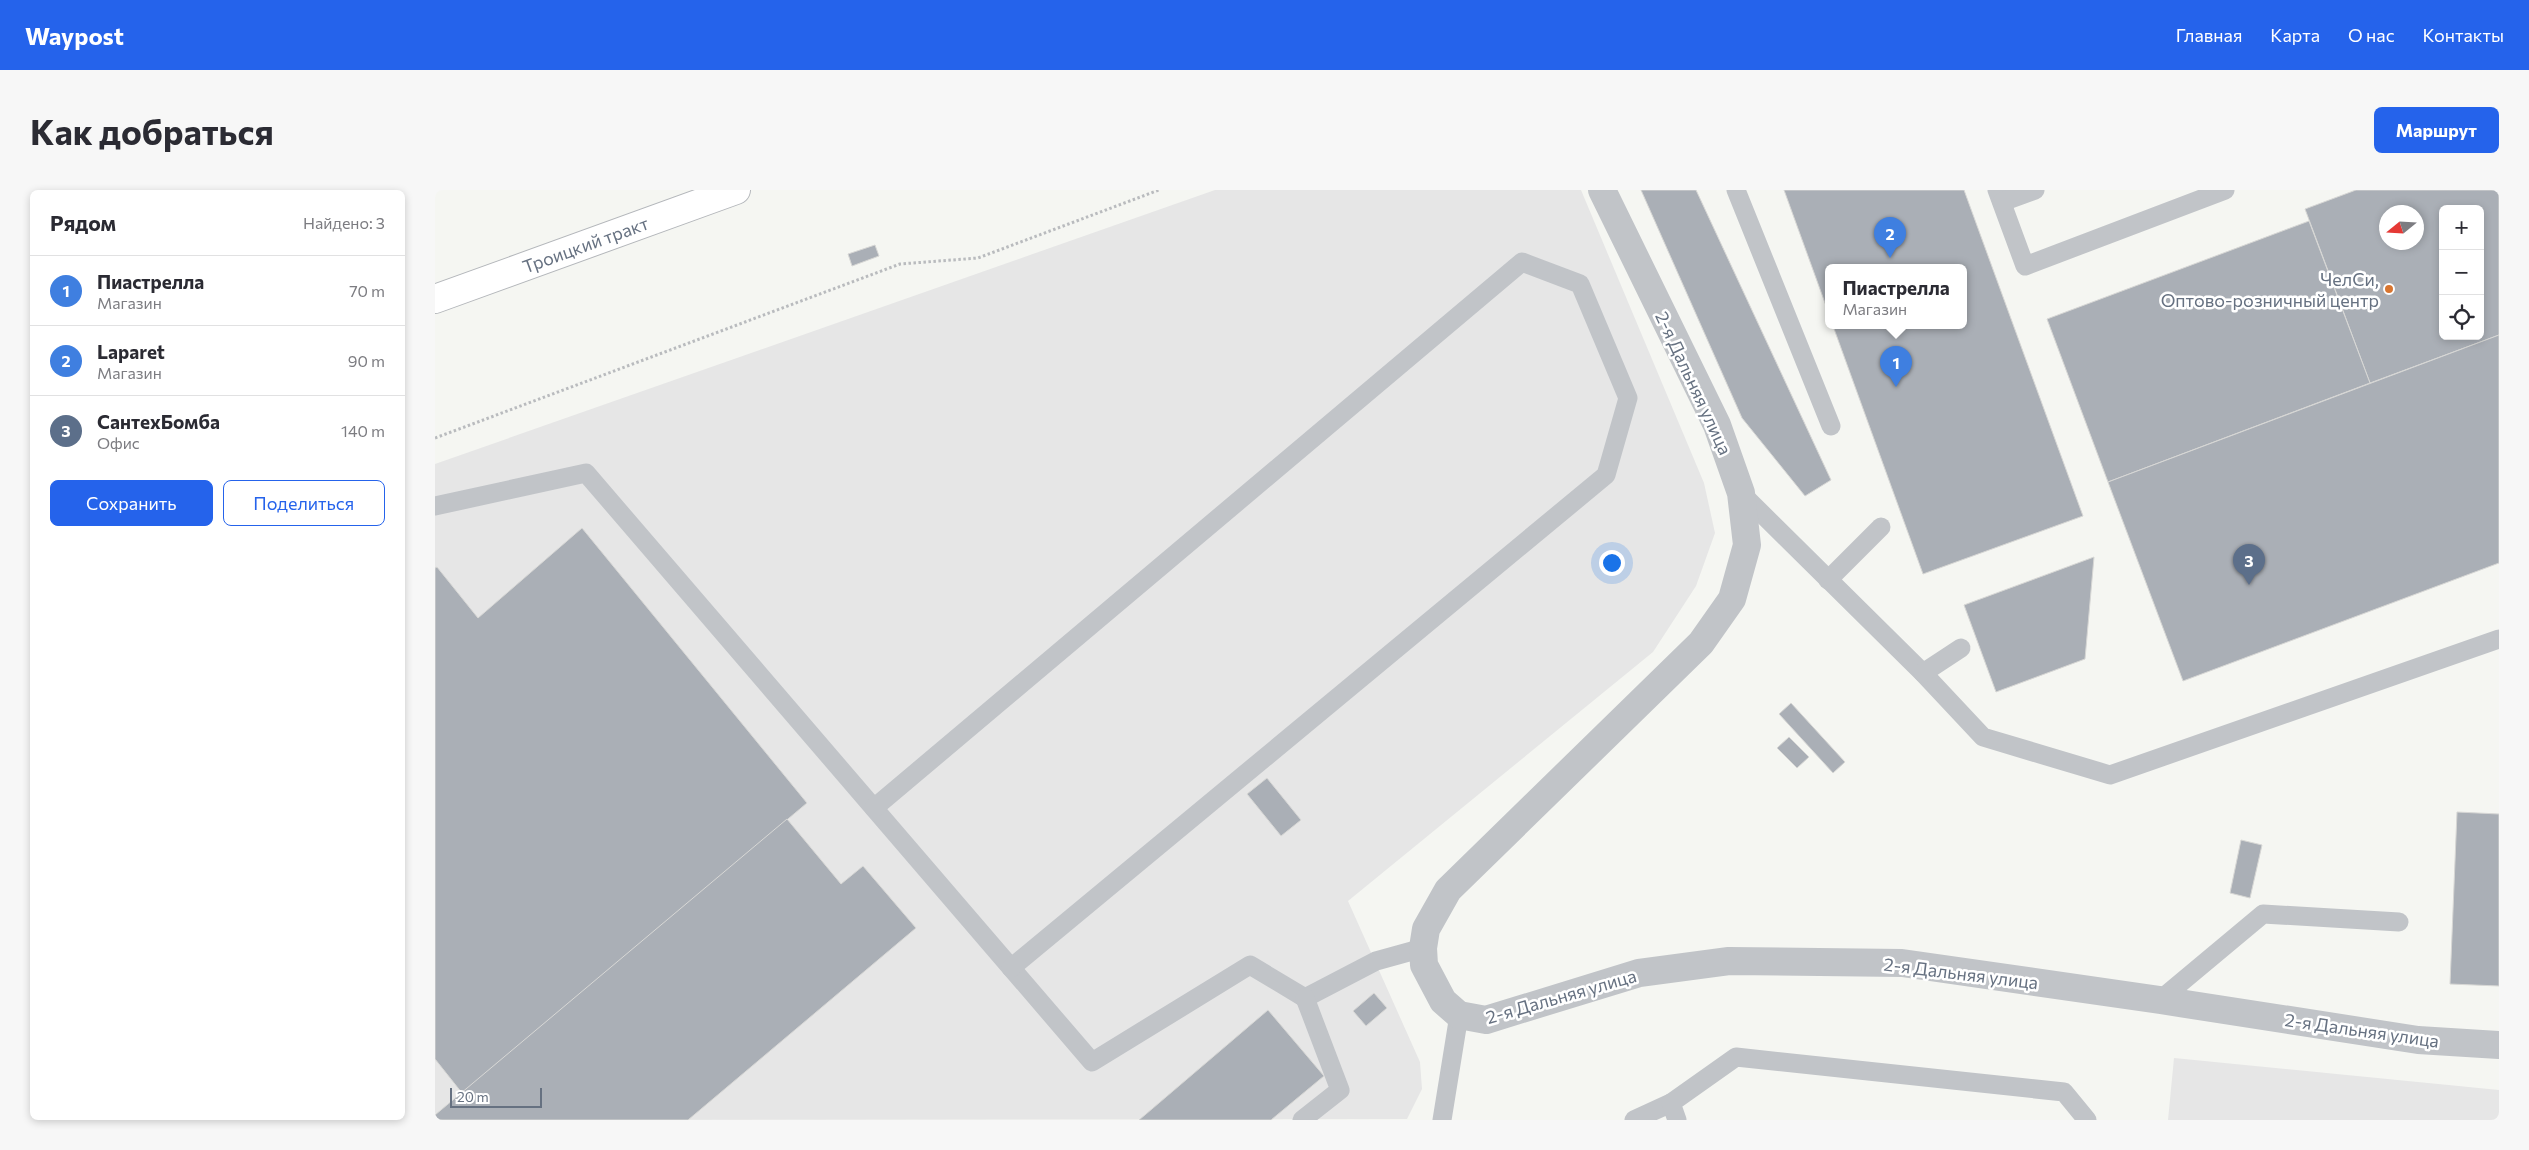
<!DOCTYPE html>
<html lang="ru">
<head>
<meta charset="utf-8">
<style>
  :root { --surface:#fff; --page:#f7f7f7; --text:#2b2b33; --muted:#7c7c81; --line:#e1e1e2; --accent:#2563eb }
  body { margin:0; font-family:Commissioner,sans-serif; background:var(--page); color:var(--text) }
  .controls { position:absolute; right:15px; top:15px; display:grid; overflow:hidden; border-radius:8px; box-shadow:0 2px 8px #0003 }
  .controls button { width:45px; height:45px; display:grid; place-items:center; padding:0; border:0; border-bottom:1px solid var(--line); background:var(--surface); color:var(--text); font:25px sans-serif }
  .compass { position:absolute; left:1944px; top:15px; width:45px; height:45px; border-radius:50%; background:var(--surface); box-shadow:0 2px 8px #0003; rotate:252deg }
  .scale { position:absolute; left:15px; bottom:12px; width:92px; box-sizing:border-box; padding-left:5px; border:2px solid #667181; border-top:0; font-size:14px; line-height:18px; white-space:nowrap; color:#667181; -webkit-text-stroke:4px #fff; paint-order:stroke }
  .you { position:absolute; left:1176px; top:372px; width:18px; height:18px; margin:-12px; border:4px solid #fff; border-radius:50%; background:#1a73e8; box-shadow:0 0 0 8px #1a73e833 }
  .badge { display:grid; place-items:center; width:32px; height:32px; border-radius:50%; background:var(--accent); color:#fff; font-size:16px; font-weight:700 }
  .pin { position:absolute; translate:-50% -41px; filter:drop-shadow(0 1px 2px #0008) }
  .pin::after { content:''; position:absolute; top:26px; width:18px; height:15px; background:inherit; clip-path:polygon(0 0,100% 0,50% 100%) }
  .popup { position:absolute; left:1390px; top:74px; width:142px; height:65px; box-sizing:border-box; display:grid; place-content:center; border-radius:8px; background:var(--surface); filter:drop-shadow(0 1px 4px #0005); font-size:16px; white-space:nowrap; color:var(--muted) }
  .popup b { font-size:19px; color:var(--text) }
  .popup::after { content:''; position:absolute; left:50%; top:100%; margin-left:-10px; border:10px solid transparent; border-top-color:var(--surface) }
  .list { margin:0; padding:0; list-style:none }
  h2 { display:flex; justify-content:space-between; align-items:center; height:65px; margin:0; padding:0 20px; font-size:21px }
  h2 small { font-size:16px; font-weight:400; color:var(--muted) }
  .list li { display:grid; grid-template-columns:32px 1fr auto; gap:15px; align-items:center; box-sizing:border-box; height:70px; padding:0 20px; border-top:1px solid var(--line) }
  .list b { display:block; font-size:19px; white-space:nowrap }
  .list p { margin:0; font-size:16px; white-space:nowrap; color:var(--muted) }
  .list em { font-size:16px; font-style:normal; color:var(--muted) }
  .actions { display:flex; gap:10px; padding:15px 20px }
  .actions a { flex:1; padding:11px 0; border:1px solid var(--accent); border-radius:8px; text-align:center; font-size:18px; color:var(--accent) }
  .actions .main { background:var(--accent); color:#fff }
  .icon { flex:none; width:28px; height:28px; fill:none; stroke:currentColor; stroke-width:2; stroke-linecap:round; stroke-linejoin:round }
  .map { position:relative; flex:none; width:2064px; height:930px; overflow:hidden; border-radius:8px }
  header { display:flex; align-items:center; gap:30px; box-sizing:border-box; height:70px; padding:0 25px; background:var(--accent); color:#fff }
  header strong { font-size:24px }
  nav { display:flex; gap:28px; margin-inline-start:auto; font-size:18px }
  .intro { display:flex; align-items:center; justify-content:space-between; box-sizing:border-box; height:120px; padding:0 30px }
  h1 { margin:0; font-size:35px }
  .button { padding:12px 22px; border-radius:8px; background:var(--accent); color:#fff; font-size:18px; font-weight:700 }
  main { display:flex; gap:30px; padding:0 30px }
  aside { flex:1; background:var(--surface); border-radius:8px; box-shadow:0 2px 8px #0003 }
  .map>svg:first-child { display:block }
  .built { fill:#e6e6e6 }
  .building { fill:#aaafb6; stroke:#d7d7d5; fill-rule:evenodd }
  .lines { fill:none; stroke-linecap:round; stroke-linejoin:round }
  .primary-casing { stroke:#b4b7bb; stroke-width:30 }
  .path { stroke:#b9bbbe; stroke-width:3; stroke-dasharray:2.5 2.5; stroke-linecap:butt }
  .lane { stroke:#c1c4c8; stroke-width:19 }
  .street { stroke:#c1c4c8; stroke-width:28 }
  .primary { stroke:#fff; stroke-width:28 }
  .poi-dot { fill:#d87530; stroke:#fff; stroke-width:2 }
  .labels { text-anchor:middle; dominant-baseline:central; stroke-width:5; stroke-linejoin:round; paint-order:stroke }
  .street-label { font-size:18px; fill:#667181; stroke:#fff }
  .poi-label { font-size:18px; fill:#667181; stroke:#fff; text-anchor:end }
</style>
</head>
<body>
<header>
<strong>Waypost</strong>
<nav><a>Главная</a><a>Карта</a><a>О нас</a><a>Контакты</a></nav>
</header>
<div class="intro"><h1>Как добраться</h1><a class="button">Маршрут</a></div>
<main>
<aside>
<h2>Рядом<small>Найдено: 3</small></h2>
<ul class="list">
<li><span class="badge" style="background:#3f7fe0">1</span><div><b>Пиастрелла</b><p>Магазин</p></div><em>70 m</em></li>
<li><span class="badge" style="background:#3f7fe0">2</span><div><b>Laparet</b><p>Магазин</p></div><em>90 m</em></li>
<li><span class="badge" style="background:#5c6f8a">3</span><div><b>СантехБомба</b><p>Офис</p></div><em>140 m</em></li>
</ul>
<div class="actions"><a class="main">Сохранить</a><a>Поделиться</a></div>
</aside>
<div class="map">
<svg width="2064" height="930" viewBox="0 0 2064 930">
  <rect width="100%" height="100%" fill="#f5f6f2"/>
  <g class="built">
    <polygon points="780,0 1146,0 1269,293 1280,343 1261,396 1218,462 913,711 985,872 987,899 972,929 0,930 0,274"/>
    <polygon points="1739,868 2064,900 2064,930 1733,930"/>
  </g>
  <g class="building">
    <polygon points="1206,0 1261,0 1396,290 1370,306 1307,228"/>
    <polygon points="1349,0 1529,0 1648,326 1488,384 1398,136 1528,136 1528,78 1394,78 1394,124"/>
    <path d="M1921 0H2064V145L1935 193 1870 19ZM2008 19H2045V146H2008ZM1952 22H1982V52H1952Z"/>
    <polygon points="1874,31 1935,193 1673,292 1612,129"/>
    <polygon points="440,55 444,66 417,76 413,64"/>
    <polygon points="2064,145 2064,373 1748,491 1673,292"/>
    <polygon points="147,338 372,613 27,903 0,869 0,378 2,377 43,428"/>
    <polygon points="1659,367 1650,469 1561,502 1529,415"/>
    <polygon points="1356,513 1410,572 1398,583 1344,524"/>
    <polygon points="1354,547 1374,567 1362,578 1342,558"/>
    <polygon points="832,588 866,630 846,646 812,604"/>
    <polygon points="2022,622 2064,624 2064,796 2015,794"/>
    <polygon points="352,629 406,694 428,676 481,738 253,930 0,930 0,925"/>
    <polygon points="1806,650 1827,655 1815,708 1795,703"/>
    <polygon points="939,803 952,818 931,836 918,821"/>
    <polygon points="833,820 889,886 836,930 704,930"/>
  </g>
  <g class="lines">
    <g class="primary-casing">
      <g id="primary">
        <path id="s1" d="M0 109 301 0"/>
      </g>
    </g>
    <polyline class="path" points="0,248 465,74 543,68 724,0"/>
    <g class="lane">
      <polyline points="1301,0 1396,236"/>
      <polyline points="1562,0 1590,76 1790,0"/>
      <polyline points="1567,12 1600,0"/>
      <polyline points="1306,303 1488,483 1548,547 1675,585 2064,449"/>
      <polyline points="0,316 151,283 657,872 815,775 870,808 941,771 988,758"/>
      <polyline points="1393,390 1446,337"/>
      <polyline points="1488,483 1526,458"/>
      <polyline points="439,618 1087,72 1145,94 1193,208 1171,285 576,778"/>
      <polyline points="1725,810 1828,724 1964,732"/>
      <polyline points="867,930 905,900 870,808"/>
      <polyline points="1007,930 1024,825"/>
      <polyline points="1199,930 1236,913"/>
      <polyline points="1242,930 1236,913 1301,867 1629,902 1652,930"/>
    </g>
    <polyline class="street" points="1167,0 1282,235 1306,303 1312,355 1297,409 1266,453 1013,700 991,739 988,758 989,775 1008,811 1024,825 1051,830 1204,783 1294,771 1467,773 1725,810 1983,850 2064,855"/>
    <use href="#primary" class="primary"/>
  </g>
  <circle class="poi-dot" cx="1954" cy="99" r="5"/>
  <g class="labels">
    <g class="street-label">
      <text stroke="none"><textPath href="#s1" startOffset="160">Троицкий тракт</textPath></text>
      <text transform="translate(1259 193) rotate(65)">2-я Дальняя улица</text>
      <text transform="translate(1526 783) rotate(7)">2-я Дальняя улица</text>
      <text transform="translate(1126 806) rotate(-16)">2-я Дальняя улица</text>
      <text transform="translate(1927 840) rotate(8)">2-я Дальняя улица</text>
    </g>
    <g class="poi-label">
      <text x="1944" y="89">ЧелСи,<tspan x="1944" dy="21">Оптово-розничный центр</tspan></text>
    </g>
  </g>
</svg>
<div class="controls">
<button>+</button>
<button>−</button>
<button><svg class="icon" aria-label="locate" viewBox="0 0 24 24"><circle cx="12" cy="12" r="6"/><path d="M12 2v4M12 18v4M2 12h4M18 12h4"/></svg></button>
</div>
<svg class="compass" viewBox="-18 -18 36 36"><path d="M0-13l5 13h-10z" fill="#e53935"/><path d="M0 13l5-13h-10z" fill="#7c7c81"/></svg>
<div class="scale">20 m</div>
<div class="you"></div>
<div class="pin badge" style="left:1461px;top:197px;background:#3f7fe0">1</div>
<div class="popup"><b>Пиастрелла</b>Магазин</div>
<div class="pin badge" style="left:1455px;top:68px;background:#3f7fe0">2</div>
<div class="pin badge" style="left:1814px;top:395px;background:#5c6f8a">3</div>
</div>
</main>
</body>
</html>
